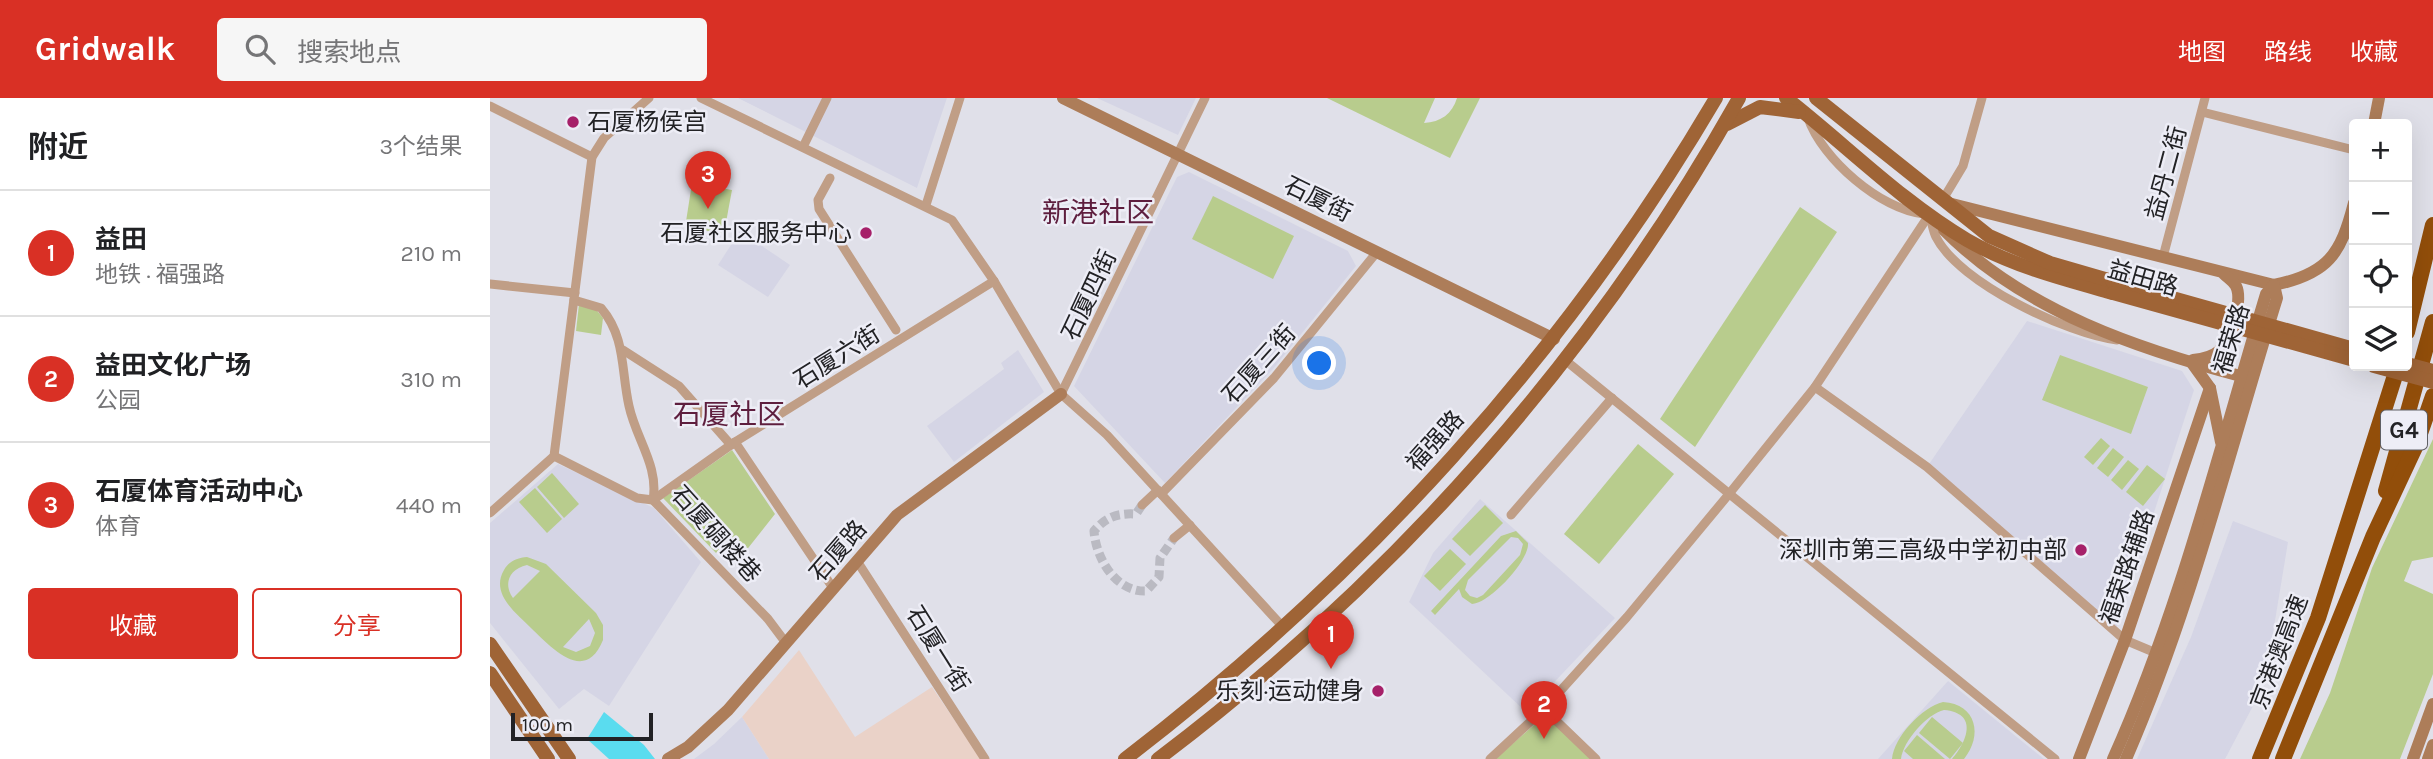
<!DOCTYPE html>
<html lang="zh">
<head>
<meta charset="utf-8">
<style>
  :root { --surface:#fff; --page:#f6f6f6; --text:#202124; --muted:#757577; --line:#e0e0e0; --accent:#d93025 }
  body { margin:0; font-family:Karla,"Noto Sans SC",sans-serif; background:var(--page); color:var(--text) }
  .controls { position:absolute; right:21px; top:21px; display:grid; overflow:hidden; border-radius:7px; box-shadow:0 7px 28px #0002 }
  .controls button { width:63px; height:63px; display:grid; place-items:center; padding:0; border:0; border-bottom:2px solid var(--line); background:var(--surface); color:var(--text); font:35px sans-serif }
  .scale { position:absolute; left:21px; bottom:18px; width:142px; box-sizing:border-box; padding-left:7px; border:4px solid #222225; border-top:0; font-size:19px; line-height:24px; white-space:nowrap; color:#222225; -webkit-text-stroke:5px #ededf6; paint-order:stroke }
  .you { position:absolute; left:830px; top:266px; width:24px; height:24px; margin:-18px; border:5px solid #fff; border-radius:50%; background:#1a73e8; box-shadow:0 0 0 10px #1a73e833 }
  .badge { display:grid; place-items:center; width:46px; height:46px; border-radius:50%; background:var(--accent); color:#fff; font-size:23px; font-weight:700 }
  .pin { position:absolute; translate:-50% -58px; filter:drop-shadow(0 2px 4px #0008) }
  .pin::after { content:''; position:absolute; top:37px; width:24px; height:21px; background:inherit; clip-path:polygon(0 0,100% 0,50% 100%) }
  .list { margin:0; padding:0; list-style:none }
  h2 { display:flex; justify-content:space-between; align-items:center; height:91px; margin:0; padding:0 28px; font-size:30px }
  h2 small { font-size:23px; font-weight:400; color:var(--muted) }
  .list li { display:grid; grid-template-columns:46px 1fr auto; gap:21px; align-items:center; box-sizing:border-box; height:126px; padding:0 28px; border-top:2px solid var(--line) }
  .list b { display:block; font-size:26px; white-space:nowrap }
  .list p { margin:0; font-size:23px; white-space:nowrap; color:var(--muted) }
  .list em { font-size:23px; font-style:normal; color:var(--muted) }
  .actions { display:flex; gap:14px; padding:21px 28px }
  .actions a { flex:1; padding:16px 0; border:2px solid var(--accent); border-radius:7px; text-align:center; font-size:24px; color:var(--accent) }
  .actions .main { background:var(--accent); color:#fff }
  .icon { flex:none; width:38px; height:38px; fill:none; stroke:currentColor; stroke-width:2; stroke-linecap:round; stroke-linejoin:round }
  .map { position:relative; flex:none; width:1943px; height:661px; overflow:hidden }
  header { display:flex; align-items:center; gap:42px; box-sizing:border-box; height:98px; padding:0 35px; background:var(--accent); color:#fff }
  header strong { font-size:33px }
  nav { display:flex; gap:38px; margin-inline-start:auto; font-size:24px }
  .search { width:490px; height:63px; background:var(--page); display:flex; align-items:center; gap:18px; box-sizing:border-box; padding:0 24px; border-radius:7px; color:var(--muted); font-size:26px }
  main { display:flex }
  aside { flex:1; background:var(--surface) }
  .map>svg:first-child { display:block }
  .built { fill:#d5d5e5 }
  .medical { fill:#ead2c8 }
  .green { fill:#b8cc8d; fill-rule:evenodd }
  .water { fill:#5adcef }
  .lines { fill:none; stroke-linecap:round; stroke-linejoin:round }
  .street-tunnel { stroke:#babac2; stroke-width:9; stroke-dasharray:9 4.5; stroke-linecap:butt }
  .street { stroke:#c09e86; stroke-width:9 }
  .secondary { stroke:#ad7d59; stroke-width:12 }
  .primary { stroke:#9f6436; stroke-width:14 }
  .highway { stroke:#924e0a; stroke-width:16 }
  .primary-bridge { stroke:#9f6436; stroke-width:14 }
  .poi-dot { fill:#a62069; stroke:#ededf6; stroke-width:2.5 }
  .labels { text-anchor:middle; dominant-baseline:central; stroke-width:5; stroke-linejoin:round; paint-order:stroke }
  .shield { fill:#ededf6; stroke:#5f5f64; stroke-width:2 }
  .shield-label { font-size:23px; font-weight:bold; fill:#222225 }
  .poi-label { font-size:24px; fill:#222225; stroke:#ededf6; text-anchor:end }
  .street-label { font-size:24px; fill:#222225; stroke:#ededf6 }
  .quarter-label { font-size:28px; fill:#5e1e3e; stroke:#ededf6 }
</style>
</head>
<body>
<header>
<strong>Gridwalk</strong>
<div class="search"><svg class="icon" aria-label="search" viewBox="0 0 24 24"><circle cx="10" cy="10" r="6"/><path d="M15 15l6 6"/></svg>搜索地点</div>
<nav><a>地图</a><a>路线</a><a>收藏</a></nav>
</header>
<main>
<aside>
<h2>附近<small>3个结果</small></h2>
<ul class="list">
<li><span class="badge">1</span><div><b>益田</b><p>地铁 · 福强路</p></div><em>210 m</em></li>
<li><span class="badge">2</span><div><b>益田文化广场</b><p>公园</p></div><em>310 m</em></li>
<li><span class="badge">3</span><div><b>石厦体育活动中心</b><p>体育</p></div><em>440 m</em></li>
</ul>
<div class="actions"><a class="main">收藏</a><a>分享</a></div>
</aside>
<div class="map">
<svg width="1943" height="661" viewBox="0 0 1943 661">
  <rect width="100%" height="100%" fill="#e0e0e9"/>
  <g class="built">
    <polygon points="248,0 457,0 427,90"/>
    <polygon points="607,0 706,0 688,37"/>
    <polygon points="699,74 858,153 866,168 783,271 675,385 584,288 687,79"/>
    <polygon points="250,133 300,167 278,199 228,167"/>
    <polygon points="1537,223 1692,273 1704,292 1625,534 1437,369"/>
    <polygon points="528,252 554,294 464,364 437,328 514,271 511,265"/>
    <polygon points="68,366 164,410 211,464 119,608 94,591 69,611 0,525 0,425"/>
    <polygon points="990,401 1125,520 1036,614 919,504 943,455"/>
    <polygon points="1743,423 1798,444 1776,577 1764,606 1735,661 1647,661 1701,539"/>
    <polygon points="1458,583 1554,661 1388,661"/>
    <polygon points="252,619 279,661 204,661 224,646"/>
  </g>
  <polygon class="medical" points="309,552 365,639 442,589 491,661 279,661 252,619"/>
  <g class="green">
    <path d="M837 0H945L934 25C951 24 962 16 967 0H990L960 60Z"/>
    <polygon points="202,85 242,92 234,135 195,130"/>
    <polygon points="723,98 804,138 783,181 702,141"/>
    <polygon points="1310,109 1347,134 1205,349 1170,321"/>
    <polygon points="89,206 104,209 113,220 111,237 86,233"/>
    <polygon points="1570,257 1658,289 1641,336 1552,302"/>
    <polygon points="1611,340 1620,348 1603,367 1594,359"/>
    <polygon points="1943,341 1943,459 1922,463 1914,483 1943,496 1943,576 1910,661 1810,661 1840,595 1882,470"/>
    <polygon points="1148,346 1184,376 1109,466 1074,436"/>
    <polygon points="1623,350 1634,359 1618,379 1607,370"/>
    <polygon points="242,352 285,416 251,459 233,447 226,455 173,400"/>
    <polygon points="1638,362 1649,371 1632,392 1621,382"/>
    <polygon points="1657,367 1675,381 1653,408 1636,394"/>
    <polygon points="62,375 89,406 74,420 47,389"/>
    <polygon points="45,390 72,421 57,435 29,404"/>
    <polygon points="995,407 1013,425 980,458 962,441"/>
    <path d="M1026 433 1038 445C1040 462 999 506 982 506L972 499 969 491 945 517 941 513 1011 438ZM1021 439 1028 440 1033 446 1030 457 993 497 987 500 980 498 975 492 978 482Z"/>
    <polygon points="960,451 976,466 950,493 934,478"/>
    <path d="M37 459 56 466 106 515 113 527V542C95 587 61 549 41 530 26 515 0 496 14 472 19 463 27 460 37 459ZM37 467 50 473 23 500C13 486 19 471 37 467ZM99 521 105 535 100 548 86 554 73 549Z"/>
    <path d="M1453 604C1487 606 1493 638 1474 661H1462C1477 644 1489 615 1454 612 1437 616 1413 643 1411 661H1402C1404 639 1432 609 1453 604Z"/>
    <polygon points="1053,619 1061,620 1102,661 1005,661"/>
    <polygon points="1442,619 1473,645 1460,661 1429,635"/>
    <polygon points="1427,637 1455,661 1423,661 1414,653"/>
  </g>
  <polygon class="water" points="114,614 154,647 165,661 119,661 97,641"/>
  <g class="lines">
    <path class="street-tunnel" d="M652 407 646 416C627 415 616 419 604 433 606 461 626 494 656 493L669 479 670 460 684 440"/>
    <g class="street">
      <polyline points="211,0 462,122 504,183 571,296 617,337 793,529"/>
      <polyline points="0,8 102,59"/>
      <polyline points="1712,14 1864,52"/>
      <path d="M1318 20C1332 61 1391 112 1434 116"/>
      <polyline points="313,49 337,0"/>
      <polyline points="340,80 328,102 329,111 406,232"/>
      <polyline points="1452,103 1473,68 1492,0"/>
      <polyline points="436,107 470,0"/>
      <path d="M1440 119C1442 125 1443 133 1446 139 1469 185 1578 236 1627 242"/>
      <polyline points="1673,159 1715,0"/>
      <polyline points="0,186 85,195"/>
      <path d="M84 202 111 210C136 239 131 273 139 308 146 341 169 368 163 402L278 521 296 545"/>
      <polyline points="133,252 189,288 241,347"/>
      <polyline points="1075,262 1565,661"/>
      <polyline points="1325,289 1437,369 1635,542 1666,555"/>
      <polyline points="571,296 715,0"/>
      <polyline points="245,344 343,490"/>
      <polyline points="64,358 147,400 163,402 245,344 504,183"/>
      <polyline points="671,396 784,280 887,154"/>
      <polyline points="652,407 668,392"/>
      <polyline points="0,415 64,358 102,59 114,40 159,0"/>
      <polyline points="1021,417 1122,300"/>
      <polyline points="684,440 700,427"/>
      <polyline points="367,463 495,661"/>
      <polyline points="1054,611 1106,661"/>
      <polyline points="1000,661 1054,611 1137,519 1239,396 1325,289 1439,117"/>
    </g>
    <g class="secondary">
      <polyline points="573,0 1064,241"/>
      <polyline points="1884,26 1889,0"/>
      <path d="M1458 105 1784 187C1838 176 1851 156 1864 105"/>
      <path d="M1454 132C1534 213 1650 252 1758 280"/>
      <path d="M1703 262C1713 261 1722 259 1729 253 1741 242 1753 202 1746 188 1743 183 1738 180 1734 176"/>
      <polyline points="1702,265 1720,290 1731,344"/>
      <polyline points="178,661 198,649 238,612 407,417 571,296"/>
      <polyline points="1589,661 1635,542 1720,290"/>
      <path d="M1623 661C1690 512 1729 352 1776 196L1784 187"/>
      <path d="M1636 661C1701 512 1739 354 1787 200L1784 187"/>
      <polyline points="1923,661 1943,606"/>
      <polyline points="1938,661 1943,647"/>
    </g>
    <g class="primary">
      <path d="M1296 0C1356 47 1411 103 1477 142 1522 168 1573 181 1623 195"/>
      <polyline points="1326,0 1499,138 1560,165 1622,183"/>
      <polyline points="1237,26 1270,9 1309,14"/>
      <polyline points="0,546 79,661"/>
      <polyline points="0,575 58,661"/>
      <path d="M635 661C871 480 1075 257 1226 0"/>
      <path d="M668 661C904 483 1104 258 1249 0"/>
    </g>
    <g class="highway">
      <polyline points="1917,234 1943,127"/>
      <polyline points="1896,393 1943,224"/>
      <polyline points="1770,661 1828,520 1908,268"/>
      <polyline points="1793,661 1883,439 1926,347 1943,298"/>
    </g>
    <g class="primary-bridge">
      <polyline points="1622,183 1864,251"/>
      <polyline points="1623,195 1864,262"/>
      <polyline points="1917,266 1943,273"/>
      <polyline points="1884,268 1943,284"/>
    </g>
  </g>
  <g class="poi-dot">
    <circle cx="83" cy="24" r="7"/>
    <circle cx="376" cy="135" r="7"/>
    <circle cx="1591" cy="452" r="7"/>
    <circle cx="888" cy="593" r="7"/>
  </g>
  <g class="labels">
    <rect class="shield" x="1891" y="312.5" width="46" height="39" rx="5"/>
    <g class="shield-label">
      <text x="1914" y="332">G4</text>
    </g>
    <g class="poi-label">
      <text x="97" y="24" text-anchor="start">石厦杨侯宫</text>
      <text x="362" y="135">石厦社区服务中心</text>
      <text x="1577" y="452">深圳市第三高级中学初中部</text>
      <text x="874" y="593">乐刻·运动健身</text>
    </g>
    <g class="street-label">
      <text transform="translate(1676 75) rotate(-75)">益丹二街</text>
      <text transform="translate(828 101) rotate(26)">石厦街</text>
      <text transform="translate(1653 180) rotate(16)">益田路</text>
      <text transform="translate(599 197) rotate(-65)">石厦四街</text>
      <text transform="translate(1741 241) rotate(-73)">福荣路</text>
      <text transform="translate(347 259) rotate(-32)">石厦六街</text>
      <text transform="translate(769 266) rotate(-48)">石厦三街</text>
      <text transform="translate(945 343) rotate(-48)">福强路</text>
      <text transform="translate(226 436) rotate(48)">石厦碉楼巷</text>
      <text transform="translate(348 453) rotate(-49)">石厦路</text>
      <text transform="translate(1637 469) rotate(-71)">福荣路辅路</text>
      <text transform="translate(448 551) rotate(58)">石厦一街</text>
      <text transform="translate(1789 554) rotate(-69)">京港澳高速</text>
    </g>
    <g class="quarter-label">
      <text x="608" y="114">新港社区</text>
      <text x="239" y="316">石厦社区</text>
    </g>
  </g>
</svg>
<div class="controls">
<button>+</button>
<button>−</button>
<button><svg class="icon" aria-label="locate" viewBox="0 0 24 24"><circle cx="12" cy="12" r="6"/><path d="M12 2v4M12 18v4M2 12h4M18 12h4"/></svg></button>
<button><svg class="icon" aria-label="layers" viewBox="0 0 24 24"><path d="M12 4l9 5-9 5-9-5zM3 14l9 5 9-5"/></svg></button>
</div>
<div class="scale">100 m</div>
<div class="you"></div>
<div class="pin badge" style="left:841px;top:571px">1</div>
<div class="pin badge" style="left:1054px;top:641px">2</div>
<div class="pin badge" style="left:218px;top:111px">3</div>
</div>
</main>
</body>
</html>
